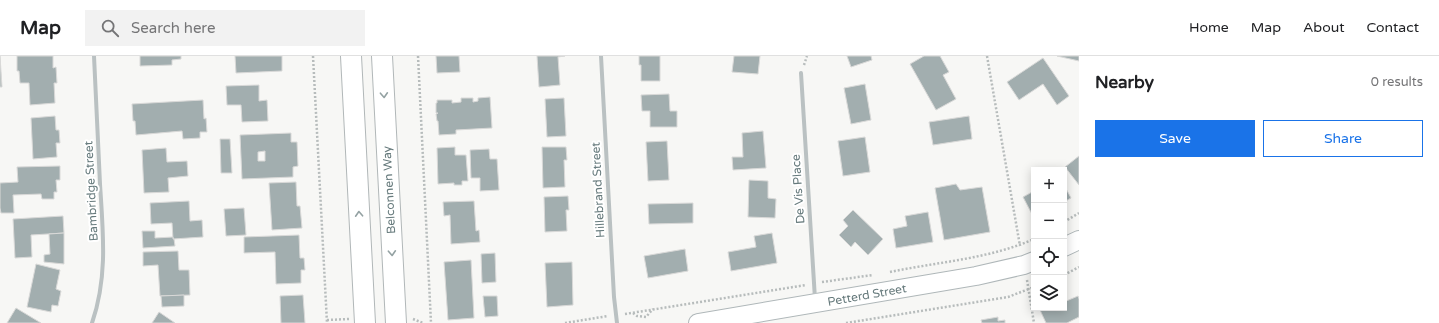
<!DOCTYPE html>
<html lang="en">
<head>
<meta charset="utf-8">
<style>
  :root { --surface:#fff; --page:#f2f2f2; --text:#202124; --muted:#757577; --line:#e0e0e0; --accent:#1a73e8 }
  body { margin:0; font-family:"Varela Round",sans-serif; background:var(--page); color:var(--text) }
  .controls { position:absolute; right:12px; bottom:12px; display:grid; overflow:hidden; border-radius:0px; box-shadow:0 2px 10px #0003 }
  .controls button { width:36px; height:36px; display:grid; place-items:center; padding:0; border:0; border-bottom:1px solid var(--line); background:var(--surface); color:var(--text); font:20px sans-serif }
  .list { margin:0; padding:0; list-style:none }
  h2 { display:flex; justify-content:space-between; align-items:center; height:52px; margin:0; padding:0 16px; font-size:17px }
  h2 small { font-size:13px; font-weight:400; color:var(--muted) }
  .actions { display:flex; gap:8px; padding:12px 16px }
  .actions a { flex:1; padding:9px 0; border:1px solid var(--accent); border-radius:0px; text-align:center; font-size:14px; color:var(--accent) }
  .actions .main { background:var(--accent); color:#fff }
  .icon { flex:none; width:22px; height:22px; fill:none; stroke:currentColor; stroke-width:2; stroke-linecap:round; stroke-linejoin:round }
  .map { position:relative; flex:none; width:1079px; height:267px; overflow:hidden }
  header { display:flex; align-items:center; gap:24px; box-sizing:border-box; height:56px; padding:0 20px; background:var(--surface); border-bottom:1px solid var(--line) }
  header strong { font-size:19px }
  nav { display:flex; gap:22px; margin-inline-start:auto; font-size:14px }
  .search { width:280px; height:36px; background:var(--page); display:flex; align-items:center; gap:10px; box-sizing:border-box; padding:0 14px; border-radius:0px; color:var(--muted); font-size:15px }
  main { display:flex }
  aside { flex:1; background:var(--surface) }
  .map>svg:first-child { display:block }
  .building { fill:#a2aeaf; stroke:#d9d9d8; fill-rule:evenodd }
  .lines { fill:none; stroke-linecap:round; stroke-linejoin:round }
  .secondary-casing { stroke:#afb7b9; stroke-width:20 }
  .primary-casing { stroke:#b1b7b8; stroke-width:22 }
  .path { stroke:#b7bcbc; stroke-width:2.5; stroke-dasharray:2 2; stroke-linecap:butt }
  .street { stroke:#bac1c2; stroke-width:4 }
  .secondary { stroke:#fff; stroke-width:18 }
  .primary { stroke:#fff; stroke-width:20 }
  .oneway { stroke:#94a2a3 }
  .labels { text-anchor:middle; dominant-baseline:central; stroke-width:4; stroke-linejoin:round; paint-order:stroke }
  .street-label { font-size:12px; fill:#667a7c; stroke:#fff }
</style>
</head>
<body>
<header>
<strong>Map</strong>
<div class="search"><svg class="icon" aria-label="search" viewBox="0 0 24 24"><circle cx="10" cy="10" r="6"/><path d="M15 15l6 6"/></svg>Search here</div>
<nav><a>Home</a><a>Map</a><a>About</a><a>Contact</a></nav>
</header>
<main>
<div class="map">
<svg width="1079" height="267" viewBox="0 0 1079 267">
  <rect width="100%" height="100%" fill="#f7f7f5"/>
  <g class="building">
    <polygon points="0,0 2,31 0,31"/>
    <polygon points="17,0 53,0 53,12 56,11 57,27 54,27 55,47 30,49 29,27 20,27 19,15 17,15"/>
    <polygon points="140,0 181,0 181,3 172,4 172,9 140,10"/>
    <polygon points="235,0 282,0 282,15 236,17"/>
    <polygon points="436,0 459,0 460,16 437,17"/>
    <polygon points="537,0 565,0 558,1 560,29 539,31"/>
    <polygon points="639,0 660,0 660,25 641,25 641,9 639,9"/>
    <polygon points="734,0 760,0 758,18 732,16"/>
    <polygon points="847,0 871,0 872,4 851,11"/>
    <polygon points="924,0 940,0 949,16 943,19 956,43 936,54 910,8"/>
    <polygon points="1057,0 1079,0 1079,5"/>
    <polygon points="1043,2 1069,40 1057,49 1043,28 1019,44 1007,26"/>
    <polygon points="865,28 871,64 851,68 844,32"/>
    <polygon points="259,29 259,45 267,44 268,65 242,66 241,49 227,49 226,30"/>
    <polygon points="669,38 670,55 677,55 677,71 650,71 650,55 642,55 641,39"/>
    <polygon points="490,41 492,72 456,74 456,78 439,79 438,65 437,65 436,58 438,57 436,57 436,47 437,47 437,44 452,44 452,47 461,46 461,42 473,42 473,46 478,45 478,42"/>
    <polygon points="564,42 566,80 547,81 545,43"/>
    <polygon points="203,44 204,63 206,62 207,76 200,76 200,82 183,83 182,75 136,79 135,65 133,65 132,48"/>
    <polygon points="55,60 56,74 59,74 60,87 56,87 57,101 33,103 31,62"/>
    <polygon points="969,60 972,83 933,89 929,66"/>
    <polygon points="763,75 766,112 733,114 732,101 743,101 742,77"/>
    <path d="M291 77V86H297L298 110 293 111V121L242 123 240 79ZM265 95V105H258V96Z"/>
    <polygon points="865,81 870,116 843,120 838,85"/>
    <polygon points="220,83 230,83 232,117 221,117"/>
    <polygon points="667,85 669,124 648,125 646,86"/>
    <polygon points="455,91 455,99 466,99 468,125 462,125 462,129 454,129 454,127 438,128 437,92"/>
    <polygon points="542,91 566,91 567,104 564,104 565,131 543,132"/>
    <polygon points="166,92 167,106 187,105 188,120 168,122 169,136 144,137 142,94"/>
    <polygon points="489,93 490,103 497,103 499,134 480,135 480,122 471,122 470,94"/>
    <polygon points="1079,100 1079,129 1065,111"/>
    <polygon points="60,110 60,124 56,124 57,136 54,136 54,143 42,143 41,138 13,139 14,157 1,157 0,152 0,127 18,126 17,111"/>
    <polygon points="749,124 768,125 768,142 776,143 775,162 748,161"/>
    <polygon points="296,126 297,150 300,150 302,172 272,174 269,127"/>
    <polygon points="956,128 960,134 982,131 990,176 944,184 935,132"/>
    <polygon points="1064,129 1071,142 1064,146"/>
    <polygon points="1034,135 1034,162 1023,141"/>
    <polygon points="568,140 569,154 566,154 567,175 545,176 544,141"/>
    <polygon points="189,145 190,165 202,164 203,181 173,183 172,167 151,168 150,147"/>
    <polygon points="474,145 476,175 479,174 480,186 451,188 450,159 444,160 443,146"/>
    <polygon points="693,147 693,167 649,168 648,148"/>
    <polygon points="244,152 246,179 226,180 224,153"/>
    <polygon points="853,154 883,183 868,199 855,186 851,191 839,179 848,170 843,164"/>
    <polygon points="928,156 933,186 896,192 893,173 907,170 905,160"/>
    <polygon points="63,160 64,177 31,179 32,201 15,202 13,163"/>
    <polygon points="142,175 155,175 155,182 173,181 173,183 174,183 175,190 143,192"/>
    <polygon points="64,177 64,208 44,206 44,199 50,198 49,178"/>
    <polygon points="772,177 777,207 731,215 728,196 756,191 754,180"/>
    <polygon points="299,179 300,202 304,202 305,214 301,214 301,227 276,228 275,196 244,197 244,181"/>
    <polygon points="685,193 688,215 648,222 644,200"/>
    <polygon points="178,195 179,214 189,214 190,239 160,240 158,209 143,210 143,196"/>
    <polygon points="495,197 496,226 482,227 481,198"/>
    <polygon points="471,204 474,262 448,264 444,206"/>
    <polygon points="572,206 573,249 547,251 545,207"/>
    <polygon points="36,208 60,214 56,233 61,235 58,250 52,249 51,256 27,251"/>
    <polygon points="184,239 184,250 162,251 161,240"/>
    <polygon points="303,239 305,267 281,267 280,240"/>
    <polygon points="483,240 497,240 498,260 485,261"/>
    <polygon points="1078,240 1079,243 1079,261 1067,267 1046,267 1040,254 1045,252 1064,252 1064,246"/>
    <polygon points="16,252 41,267 7,267"/>
    <polygon points="159,256 175,267 152,267"/>
    <polygon points="998,261 998,265 1005,264 1005,267 982,267 981,264"/>
  </g>
  <g class="lines">
    <g class="secondary-casing">
      <g id="secondary">
        <polyline points="1064,191 1079,184"/>
        <polyline points="698,267 976,220 1024,209 1034,205"/>
      </g>
    </g>
    <g class="primary-casing">
      <g id="primary">
        <polyline points="351,0 365,267"/>
        <polyline points="382,0 396,267"/>
      </g>
    </g>
    <g class="path">
      <polyline points="313,0 327,267"/>
      <polyline points="418,0 431,267"/>
      <polyline points="987,0 1020,190"/>
      <polyline points="804,9 807,0"/>
      <polyline points="1064,166 1079,157"/>
      <path d="M890 216C937 206 989 203 1034 183"/>
      <polyline points="1064,219 1079,211"/>
      <polyline points="1027,224 1034,267"/>
      <polyline points="822,226 873,219"/>
      <polyline points="633,257 637,260 646,261 653,253"/>
      <polyline points="625,258 806,229"/>
      <polyline points="413,263 423,267"/>
      <polyline points="327,264 349,263"/>
      <polyline points="565,267 608,260"/>
      <polyline points="846,267 1008,241 1034,231"/>
    </g>
    <g class="street">
      <polyline points="601,0 614,241 617,267"/>
      <polyline points="801,17 815,243"/>
      <path d="M92 267C108 221 103 176 100 128 98 85 96 43 94 0"/>
    </g>
    <use href="#secondary" class="secondary"/>
    <use href="#primary" class="primary"/>
  </g>
  <defs><path id="oneway-chevron" d="M-2-3.5L2.5 0L-2 3.5" fill="none" stroke-width="1.6" stroke-linecap="round" stroke-linejoin="round"/></defs>
  <g class="oneway">
    <use href="#oneway-chevron" transform="translate(384 39) rotate(87)"/>
    <use href="#oneway-chevron" transform="translate(359 158) rotate(-93)"/>
    <use href="#oneway-chevron" transform="translate(392 197) rotate(87)"/>
  </g>
  <g class="labels">
    <g class="street-label">
      <text transform="translate(798 133) rotate(-94)">De Vis Place</text>
      <text transform="translate(389 134) rotate(-93)">Belconnen Way</text>
      <text transform="translate(598 134) rotate(-93)">Hillebrand Street</text>
      <text transform="translate(91 135) rotate(-93)">Bambridge Street</text>
      <text transform="translate(867 239) rotate(-10)">Petterd Street</text>
    </g>
  </g>
</svg>
<div class="controls">
<button>+</button>
<button>−</button>
<button><svg class="icon" aria-label="locate" viewBox="0 0 24 24"><circle cx="12" cy="12" r="6"/><path d="M12 2v4M12 18v4M2 12h4M18 12h4"/></svg></button>
<button><svg class="icon" aria-label="layers" viewBox="0 0 24 24"><path d="M12 4l9 5-9 5-9-5zM3 14l9 5 9-5"/></svg></button>
</div>
</div>
<aside>
<h2>Nearby<small>0 results</small></h2>
<ul class="list">
</ul>
<div class="actions"><a class="main">Save</a><a>Share</a></div>
</aside>
</main>
</body>
</html>
